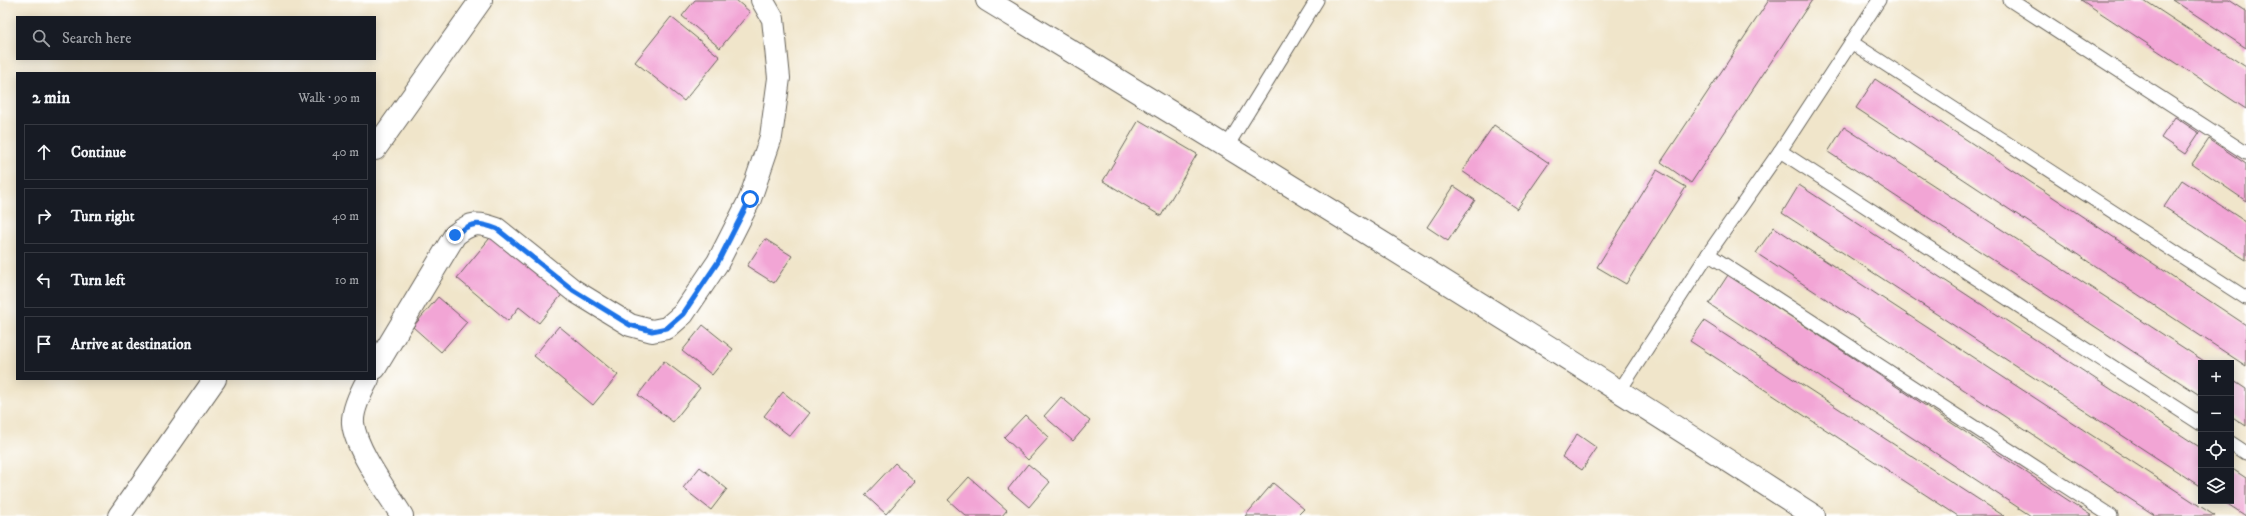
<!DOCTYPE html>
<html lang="en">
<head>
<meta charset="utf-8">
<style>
  :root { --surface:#171b24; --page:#20242c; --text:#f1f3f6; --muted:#9ea1a6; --line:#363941 }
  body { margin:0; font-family:"IM FELL DW Pica",serif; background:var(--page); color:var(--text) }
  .controls { position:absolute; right:12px; bottom:12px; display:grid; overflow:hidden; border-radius:0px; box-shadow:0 2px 10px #0003 }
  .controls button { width:36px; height:36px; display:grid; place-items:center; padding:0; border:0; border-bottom:1px solid var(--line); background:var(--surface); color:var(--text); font:20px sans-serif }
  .stop { position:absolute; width:12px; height:12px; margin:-9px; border:3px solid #1a73e8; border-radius:50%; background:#fff }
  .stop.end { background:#1a73e8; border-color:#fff; box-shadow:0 1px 4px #0008 }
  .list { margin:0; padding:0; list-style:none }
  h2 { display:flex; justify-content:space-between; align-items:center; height:52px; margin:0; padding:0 16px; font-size:17px }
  h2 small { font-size:13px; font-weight:400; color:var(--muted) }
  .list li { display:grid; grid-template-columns:26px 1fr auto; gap:12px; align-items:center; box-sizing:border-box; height:56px; margin:0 8px 8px; padding:0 8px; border:1px solid var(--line); border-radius:0px }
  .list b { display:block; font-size:15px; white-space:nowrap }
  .list em { font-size:13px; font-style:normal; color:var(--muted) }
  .icon { flex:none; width:22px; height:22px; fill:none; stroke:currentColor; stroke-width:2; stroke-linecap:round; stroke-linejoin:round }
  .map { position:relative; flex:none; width:2246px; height:516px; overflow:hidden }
  .search { position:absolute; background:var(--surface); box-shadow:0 2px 10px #0003; left:16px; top:16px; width:360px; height:44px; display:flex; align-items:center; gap:10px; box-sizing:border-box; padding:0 14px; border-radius:0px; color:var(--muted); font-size:15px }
  .panel { position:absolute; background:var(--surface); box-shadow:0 2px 10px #0003; left:16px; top:72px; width:360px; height:308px; border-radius:0px }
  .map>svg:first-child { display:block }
  .building { fill:#f2a5d5 }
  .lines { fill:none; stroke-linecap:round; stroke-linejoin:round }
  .service-casing { stroke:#666259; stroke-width:15 }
  .minor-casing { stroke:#666259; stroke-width:24 }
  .service { stroke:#fff; stroke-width:13 }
  .minor { stroke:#fff; stroke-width:22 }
  .route { stroke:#1a73e8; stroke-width:5 }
</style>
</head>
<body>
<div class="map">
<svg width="2246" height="516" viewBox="0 0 2246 516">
  <rect width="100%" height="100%" fill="#fff"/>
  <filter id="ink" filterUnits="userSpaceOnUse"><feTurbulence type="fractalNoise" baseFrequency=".025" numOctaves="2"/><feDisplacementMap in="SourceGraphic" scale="8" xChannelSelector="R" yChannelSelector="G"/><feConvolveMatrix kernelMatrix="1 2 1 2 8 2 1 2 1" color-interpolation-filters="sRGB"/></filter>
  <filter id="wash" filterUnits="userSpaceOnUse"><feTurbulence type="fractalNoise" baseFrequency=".012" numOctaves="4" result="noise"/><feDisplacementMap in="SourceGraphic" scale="16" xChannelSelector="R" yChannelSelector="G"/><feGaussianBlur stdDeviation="0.9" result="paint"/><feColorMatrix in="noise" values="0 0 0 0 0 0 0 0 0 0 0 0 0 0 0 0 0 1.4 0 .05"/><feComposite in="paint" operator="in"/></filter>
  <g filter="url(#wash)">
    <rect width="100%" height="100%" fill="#f0e5ca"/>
    <g id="blocks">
      <g class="building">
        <polygon points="695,0 736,0 750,12 720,48 682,16"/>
        <polygon points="1769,0 1812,0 1691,183 1661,162"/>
        <polygon points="2081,0 2144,0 2246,67 2246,109"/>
        <polygon points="2173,0 2229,0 2246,11 2246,48"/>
        <polygon points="671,17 720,57 684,101 635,62"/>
        <polygon points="1875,79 2246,325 2246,366 1856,108"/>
        <polygon points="2175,117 2199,133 2185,154 2161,138"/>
        <polygon points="1139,120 1197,154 1161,216 1103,181"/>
        <polygon points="1494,125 1549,163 1517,209 1462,171"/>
        <polygon points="1844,127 2207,363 2201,363 2201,396 1828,152"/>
        <polygon points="2209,139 2246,164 2246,201 2192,164"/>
        <polygon points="1657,170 1686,187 1626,284 1597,267"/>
        <polygon points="2182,180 2246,222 2246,260 2164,207"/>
        <polygon points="1799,185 2201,448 2201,487 1782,213"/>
        <polygon points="1454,186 1475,200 1448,241 1427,227"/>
        <polygon points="1774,227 2215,516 2156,516 1756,253"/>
        <polygon points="494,233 564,292 539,323 519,307 508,321 457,278"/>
        <polygon points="765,239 792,256 774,283 747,266"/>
        <polygon points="1728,275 2092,516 2031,516 1709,304"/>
        <polygon points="438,297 467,322 441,352 413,327"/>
        <polygon points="1704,321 2004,516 1958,516 1690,341"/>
        <polygon points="703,325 733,349 712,375 682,351"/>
        <polygon points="559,326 618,375 593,405 534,356"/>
        <polygon points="664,361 700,388 673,422 638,395"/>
        <polygon points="2231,379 2246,389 2246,426 2231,416"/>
        <polygon points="783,392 809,413 790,436 764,416"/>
        <polygon points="1061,397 1090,421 1073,441 1044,416"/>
        <polygon points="1025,415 1049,437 1028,460 1004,437"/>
        <polygon points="1577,434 1597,448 1582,470 1562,457"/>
        <polygon points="895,463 915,481 886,514 865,495"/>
        <polygon points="1028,464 1050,482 1029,507 1008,489"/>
        <polygon points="700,467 727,489 711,510 683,488"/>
        <polygon points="2231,468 2246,478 2246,516 2223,501 2231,501"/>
        <polygon points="969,477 1007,510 1002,516 966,516 948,500"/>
        <polygon points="1273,483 1304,509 1297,516 1245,516"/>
      </g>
    </g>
  </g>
  <g filter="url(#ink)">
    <use href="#blocks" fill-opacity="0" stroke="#666259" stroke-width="1"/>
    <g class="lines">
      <g class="service-casing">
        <g id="service">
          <polyline points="2010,0 2246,153"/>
          <polyline points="1851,42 2246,298"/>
          <polyline points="1227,146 1317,0"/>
          <polyline points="1780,151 2201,424"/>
          <polyline points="1708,254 2111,516"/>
          <polyline points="1620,390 1708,254 1780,151 1879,0"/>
          <polyline points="2231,443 2246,453"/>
        </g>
      </g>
      <g class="minor-casing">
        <g id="minor">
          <path d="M987 0C1265 169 1541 339 1814 516"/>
          <polyline points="375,149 481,0"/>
          <path d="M375 368 455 235C471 222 478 222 497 229L573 290 630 325 652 331 667 328 683 314 718 262 750 199 771 137 779 78 773 19 762 0"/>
          <path d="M368 379C362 390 352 410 353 423 355 449 388 493 402 516"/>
          <polyline points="119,516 215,379"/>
        </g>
      </g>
      <use href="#service" class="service"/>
      <use href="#minor" class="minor"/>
    </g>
  </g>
  <g class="lines" filter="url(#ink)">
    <path class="route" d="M455 235C471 222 478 222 497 229L573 290 630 325 652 331 667 328 683 314 718 262 750 199"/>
  </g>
</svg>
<div class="controls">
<button>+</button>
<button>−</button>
<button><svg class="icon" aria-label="locate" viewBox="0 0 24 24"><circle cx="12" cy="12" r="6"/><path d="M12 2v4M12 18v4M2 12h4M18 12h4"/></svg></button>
<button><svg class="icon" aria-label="layers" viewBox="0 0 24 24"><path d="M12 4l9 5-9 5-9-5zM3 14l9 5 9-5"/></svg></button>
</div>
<div class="stop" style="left:750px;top:199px"></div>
<div class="stop end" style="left:455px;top:235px"></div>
<div class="search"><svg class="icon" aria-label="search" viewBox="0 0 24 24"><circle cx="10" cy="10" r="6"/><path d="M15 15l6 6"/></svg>Search here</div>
<section class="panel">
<h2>2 min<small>Walk · 90 m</small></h2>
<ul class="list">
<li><svg class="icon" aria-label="ahead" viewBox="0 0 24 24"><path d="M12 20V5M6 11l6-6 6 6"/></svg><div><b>Continue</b></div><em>40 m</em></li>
<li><svg class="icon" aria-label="right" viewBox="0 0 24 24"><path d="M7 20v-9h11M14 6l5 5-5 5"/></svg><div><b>Turn right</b></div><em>40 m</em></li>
<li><svg class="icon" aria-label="left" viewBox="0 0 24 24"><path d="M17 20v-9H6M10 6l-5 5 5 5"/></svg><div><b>Turn left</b></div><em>10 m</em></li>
<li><svg class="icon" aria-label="arrive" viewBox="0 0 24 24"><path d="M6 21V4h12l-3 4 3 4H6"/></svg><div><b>Arrive at destination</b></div></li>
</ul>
</section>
</div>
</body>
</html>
